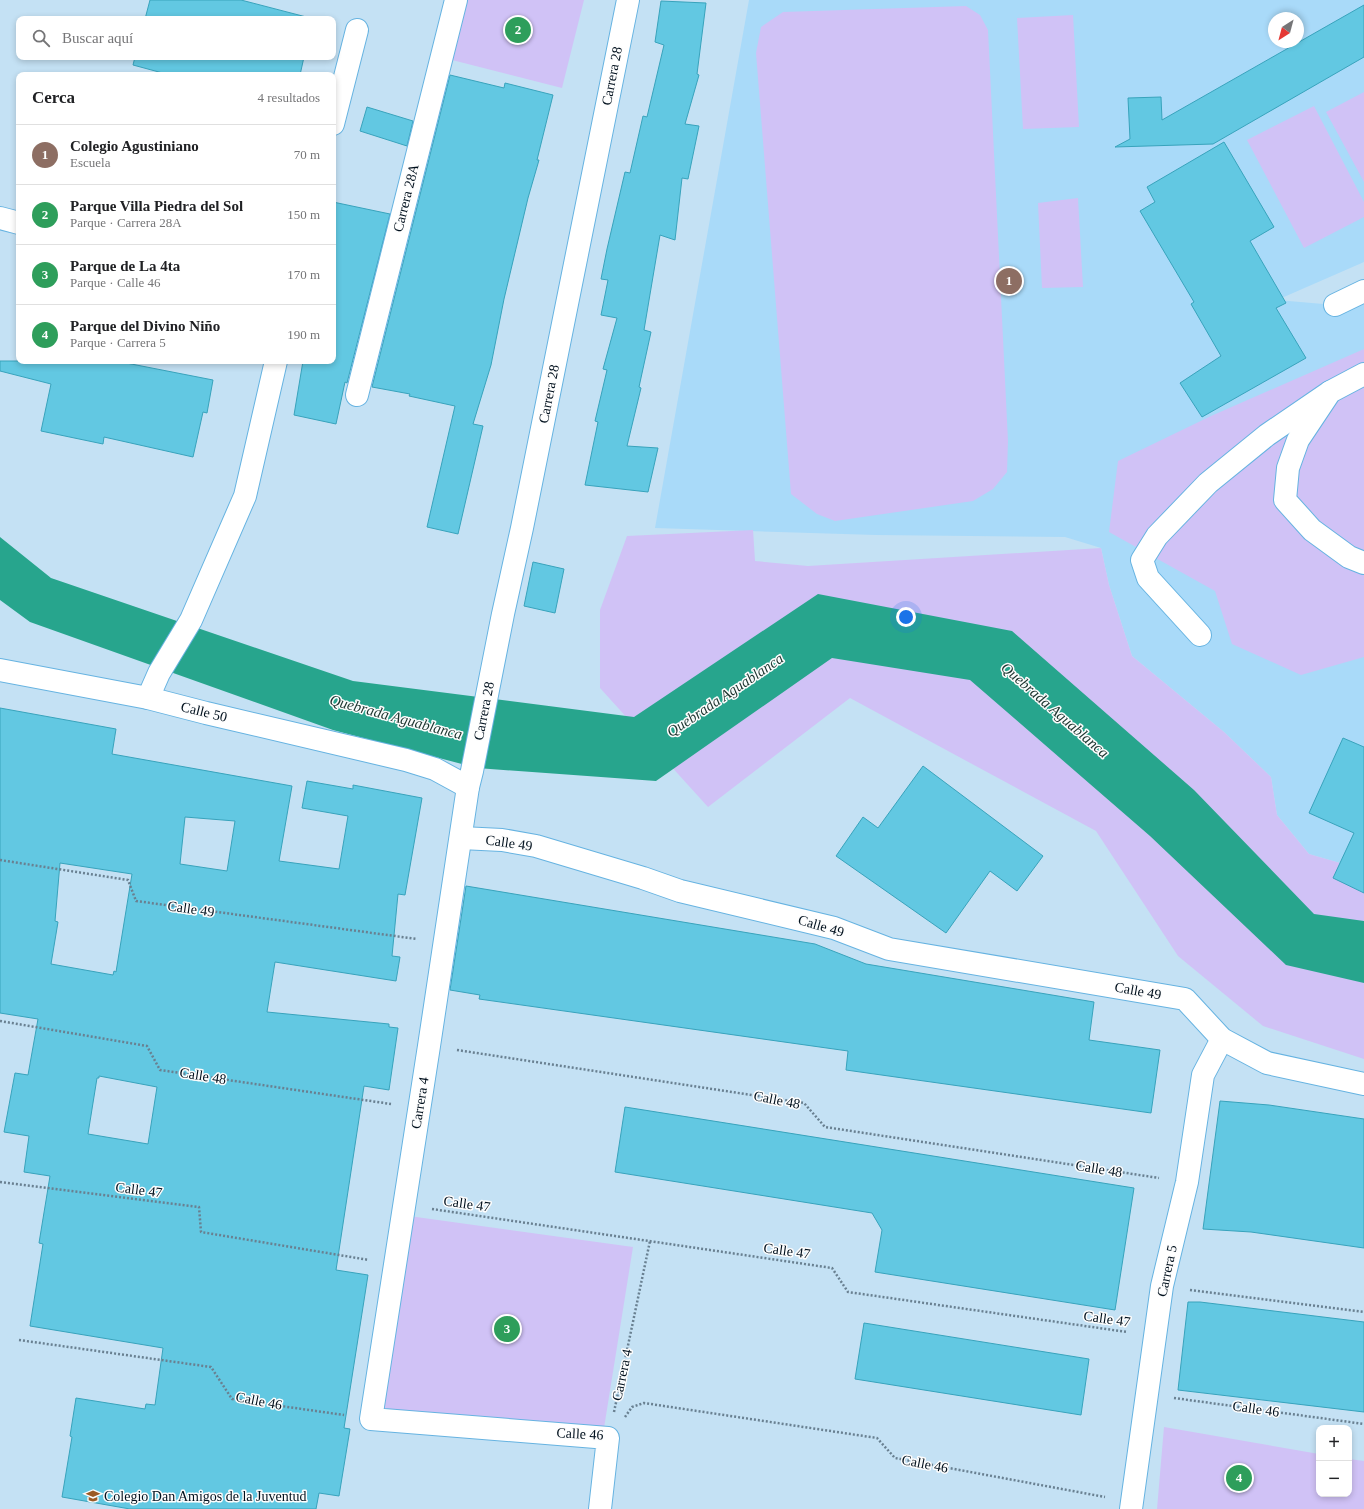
<!DOCTYPE html>
<html lang="es">
<head>
<meta charset="utf-8">
<style>
  :root { --surface:#fff; --page:#f2f2f2; --text:#202124; --muted:#757577; --line:#e0e0e0; --accent:#ea580c }
  body { margin:0; font-family:Georgia,serif; background:var(--page); color:var(--text) }
  .controls { position:absolute; right:12px; bottom:12px; display:grid; overflow:hidden; border-radius:8px; box-shadow:0 2px 6px #0003 }
  .controls button { width:36px; height:36px; display:grid; place-items:center; padding:0; border:0; border-bottom:1px solid var(--line); background:var(--surface); color:var(--text); font:20px sans-serif }
  .compass { position:absolute; left:1268px; top:12px; width:36px; height:36px; border-radius:50%; background:var(--surface); box-shadow:0 2px 6px #0003; rotate:216deg }
  .you { position:absolute; left:906px; top:617px; width:14px; height:14px; margin:-10px; border:3px solid #fff; border-radius:50%; background:#1a73e8; box-shadow:0 0 0 6px #1a73e833 }
  .badge { display:grid; place-items:center; width:26px; height:26px; border-radius:50%; background:var(--accent); color:#fff; font-size:13px; font-weight:700 }
  .pin { position:absolute; translate:-50% -50%; border:2px solid #fff; box-shadow:0 1px 4px #0006 }
  .list { margin:0; padding:0; list-style:none }
  h2 { display:flex; justify-content:space-between; align-items:center; height:52px; margin:0; padding:0 16px; font-size:17px }
  h2 small { font-size:13px; font-weight:400; color:var(--muted) }
  .list li { display:grid; grid-template-columns:26px 1fr auto; gap:12px; align-items:center; box-sizing:border-box; height:60px; padding:0 16px; border-top:1px solid var(--line) }
  .list b { display:block; font-size:15px; white-space:nowrap }
  .list p { margin:0; font-size:13px; white-space:nowrap; color:var(--muted) }
  .list em { font-size:13px; font-style:normal; color:var(--muted) }
  .icon { flex:none; width:22px; height:22px; fill:none; stroke:currentColor; stroke-width:2; stroke-linecap:round; stroke-linejoin:round }
  .map { position:relative; flex:none; width:1364px; height:1509px; overflow:hidden }
  .search { position:absolute; background:var(--surface); box-shadow:0 2px 6px #0003; left:16px; top:16px; width:320px; height:44px; display:flex; align-items:center; gap:10px; box-sizing:border-box; padding:0 14px; border-radius:8px; color:var(--muted); font-size:15px }
  .panel { position:absolute; background:var(--surface); box-shadow:0 2px 6px #0003; left:16px; top:72px; width:320px; height:292px; border-radius:8px }
  .map>svg:first-child { display:block }
  .built { fill:#a9daf9; fill-rule:evenodd }
  .green { fill:#d0c2f6 }
  .water { fill:#27a58d }
  .building { fill:#62c8e2; stroke:#38a3bc; fill-rule:evenodd }
  .lines { fill:none; stroke-linecap:round; stroke-linejoin:round }
  .minor-casing { stroke:#66b3e1; stroke-width:24 }
  .path { stroke:#698091; stroke-width:2.5; stroke-dasharray:2 2; stroke-linecap:butt }
  .minor { stroke:#fff; stroke-width:22 }
  .labels { text-anchor:middle; dominant-baseline:central; stroke-width:3; stroke-linejoin:round; paint-order:stroke }
  .street-label { font-size:14px; fill:#00101d; stroke:#fdfdfd }
  .poi-label { font-size:14px; fill:#00101d; stroke:#fdfdfd; text-anchor:start }
  .water-label { font-size:15px; font-style:italic; fill:#1c352f; stroke:#fdfdfd }
</style>
</head>
<body>
<div class="map">
<svg width="1364" height="1509" viewBox="0 0 1364 1509">
  <rect width="100%" height="100%" fill="#c4e1f4"/>
  <path class="built" d="M749 0H1364V262L1277 300 1335 305 1364 291V870L1309 854 1277 815 1271 777 1224 732 1132 656 1109 585 1101 548 1065 537 876 535 655 528ZM1274 18H1298V42H1274Z"/>
  <g class="green">
    <polygon points="467,0 584,0 562,88 452,60"/>
    <polygon points="966,6 980,15 988,30 1008,441 1007,472 993,489 973,501 835,521 817,514 791,494 756,53 761,27 783,12"/>
    <polygon points="1073,15 1079,127 1023,129 1017,18"/>
    <polygon points="1364,92 1364,182 1326,112"/>
    <polygon points="1314,106 1364,202 1364,217 1304,248 1247,140"/>
    <polygon points="1078,198 1083,287 1042,288 1038,203"/>
    <polygon points="1364,349 1364,657 1301,675 1232,644 1215,591 1109,532 1118,461 1211,416"/>
    <polygon points="753,530 755,561 808,566 1101,548 1109,585 1132,656 1224,732 1271,777 1277,815 1309,854 1364,870 1364,1059 1263,1026 1178,956 1096,831 850,698 708,807 600,688 600,610 627,536"/>
    <polygon points="409,1216 633,1247 604,1428 384,1410"/>
    <polygon points="1164,1427 1319,1454 1319,1494 1349,1494 1349,1459 1364,1461 1364,1509 1157,1509"/>
  </g>
  <polygon class="water" points="0,537 51,578 353,681 634,717 818,594 1012,631 1194,790 1314,914 1364,921 1364,983 1286,965 1150,836 970,680 832,658 656,781 477,768 333,730 30,622 0,600"/>
  <g class="building">
    <polygon points="150,0 241,0 314,19 145,19"/>
    <polygon points="661,1 706,3 697,74 699,75 685,124 699,126 688,179 682,178 675,240 660,235 644,330 651,332 639,387 641,388 627,446 658,448 648,492 585,485 598,422 595,421 607,370 603,369 617,318 601,315 608,280 601,279 607,249 625,172 630,173 643,116 647,117 664,45 655,42"/>
    <polygon points="1364,5 1364,57 1213,144 1115,147 1130,139 1128,98 1161,97 1162,120"/>
    <polygon points="135,57 304,57 300,75 170,75 133,65"/>
    <polygon points="450,75 504,88 505,83 553,95 537,160 539,160 528,198 504,299 491,365 473,424 483,426 458,534 427,527 455,406 409,396 410,394 372,387"/>
    <polygon points="367,107 413,121 407,146 360,131"/>
    <polygon points="1224,142 1274,227 1250,241 1286,303 1276,308 1306,358 1202,417 1180,383 1221,356 1191,304 1194,302 1140,211 1155,202 1147,187"/>
    <polygon points="333,202 390,214 347,383 345,382 336,424 294,415 303,361 333,361"/>
    <polygon points="0,361 116,361 213,380 207,413 203,412 193,457 104,437 103,444 41,431 51,384 0,371"/>
    <polygon points="533,562 564,569 555,613 524,606"/>
    <path d="M0 708 116 729 112 754 292 786 279 861 339 869 348 816 302 808 307 781 353 789V785L422 798 405 895 398 894 392 956 400 957 396 981 275 962 267 1012 389 1024V1027L398 1028 389 1090 364 1086 336 1270 368 1275 344 1428 350 1429 339 1496 319 1493 316 1509H130L62 1497 72 1437 70 1436 76 1398 145 1409 146 1404 155 1405 163 1348 30 1326 43 1244 39 1243 50 1176 24 1172 29 1136 4 1132 15 1073 28 1075 38 1019 0 1013ZM185 817 235 821 227 871 180 864ZM60 863 132 874 116 972 114 971 113 975 51 964 58 922 55 921ZM99 1076 157 1087 148 1144 88 1134 97 1078H99Z"/>
    <polygon points="1343,738 1364,747 1364,893 1333,878 1354,833 1309,813"/>
    <polygon points="923,766 1043,856 1017,891 990,871 946,933 836,856 863,817 878,828"/>
    <polygon points="466,886 815,944 866,964 1094,1002 1089,1040 1160,1050 1151,1113 846,1070 848,1051 479,999 480,995 450,990"/>
    <polygon points="1220,1101 1269,1105 1364,1119 1364,1248 1251,1232 1203,1229"/>
    <polygon points="625,1107 1134,1188 1115,1310 875,1272 882,1230 872,1213 615,1172"/>
    <polygon points="1188,1302 1200,1302 1364,1322 1364,1412 1178,1390"/>
    <polygon points="864,1323 1089,1359 1081,1415 855,1379"/>
  </g>
  <g class="lines">
    <g class="minor-casing">
      <g id="minor">
        <polyline points="333,124 357,30"/>
        <polyline points="0,218 19,223"/>
        <polyline points="1335,305 1364,291"/>
        <polyline points="1364,374 1330,392 1298,440 1288,468 1285,500 1312,530 1349,557 1364,563"/>
        <polyline points="357,395 456,0"/>
        <polyline points="1200,635 1148,578 1142,560 1157,536 1208,483 1267,435 1330,392"/>
        <polyline points="0,670 148,698 206,713 406,760 435,769 468,787"/>
        <polyline points="148,698 159,673 191,620 245,496 276,361"/>
        <polyline points="461,838 502,840 536,846 643,878 680,891 834,928 889,949 1185,999 1222,1039 1267,1063 1364,1084"/>
        <polyline points="600,1509 608,1438 371,1419 429,1046 468,787 472,771 503,614 522,528 628,0"/>
        <polyline points="1131,1509 1162,1286 1187,1182 1203,1075 1222,1039"/>
      </g>
    </g>
    <g class="path">
      <polyline points="0,860 128,880 136,901 417,939"/>
      <polyline points="0,1021 147,1046 160,1070 391,1104"/>
      <polyline points="457,1050 804,1103 825,1127 1159,1178"/>
      <polyline points="0,1182 199,1207 201,1232 369,1260"/>
      <polyline points="432,1209 832,1268 848,1292 1127,1332"/>
      <polyline points="1190,1290 1364,1312"/>
      <polyline points="19,1340 211,1367 232,1399 344,1415"/>
      <polyline points="1174,1398 1364,1424"/>
      <polyline points="614,1412 650,1241"/>
      <polyline points="625,1417 632,1407 644,1403 877,1438 895,1458 1105,1497"/>
    </g>
    <use href="#minor" class="minor"/>
  </g>
  <defs>
    <g id="school-bare" transform="scale(1.08)"><path d="M0-5L7-2L0 1L-7-2ZM-4 1L0 2.5L4 1V4Q0 6-4 4Z" fill="#9b5b25" stroke="#fdfdfd" stroke-width="2.5" paint-order="stroke"/></g>
  </defs>
  <g fill-rule="evenodd">
    <use href="#school-bare" x="93" y="1496"/>
  </g>
  <g class="labels">
    <g class="street-label">
      <text transform="translate(612 76) rotate(-79)">Carrera 28</text>
      <text transform="translate(406 198) rotate(-76)">Carrera 28A</text>
      <text transform="translate(549 394) rotate(-79)">Carrera 28</text>
      <text transform="translate(484 711) rotate(-79)">Carrera 28</text>
      <text transform="translate(204 712) rotate(14)">Calle 50</text>
      <text transform="translate(509 843) rotate(8)">Calle 49</text>
      <text transform="translate(191 909) rotate(8)">Calle 49</text>
      <text transform="translate(821 926) rotate(16)">Calle 49</text>
      <text transform="translate(1138 991) rotate(10)">Calle 49</text>
      <text transform="translate(203 1076) rotate(9)">Calle 48</text>
      <text transform="translate(777 1100) rotate(11)">Calle 48</text>
      <text transform="translate(420 1103) rotate(-81)">Carrera 4</text>
      <text transform="translate(1099 1169) rotate(9)">Calle 48</text>
      <text transform="translate(139 1190) rotate(7)">Calle 47</text>
      <text transform="translate(467 1204) rotate(8)">Calle 47</text>
      <text transform="translate(787 1251) rotate(8)">Calle 47</text>
      <text transform="translate(1167 1271) rotate(-78)">Carrera 5</text>
      <text transform="translate(1107 1319) rotate(8)">Calle 47</text>
      <text transform="translate(622 1375) rotate(-78)">Carrera 4</text>
      <text transform="translate(259 1401) rotate(11)">Calle 46</text>
      <text transform="translate(1256 1409) rotate(8)">Calle 46</text>
      <text transform="translate(580 1434) rotate(3)">Calle 46</text>
      <text transform="translate(925 1464) rotate(11)">Calle 46</text>
    </g>
    <g class="poi-label">
      <text x="104" y="1496">Colegio Dan Amigos de la Juventud</text>
    </g>
    <g class="water-label">
      <text transform="translate(725 695) rotate(-34)">Quebrada Aguablanca</text>
      <text transform="translate(1055 710) rotate(41)">Quebrada Aguablanca</text>
      <text transform="translate(396 717) rotate(15)">Quebrada Aguablanca</text>
    </g>
  </g>
</svg>
<div class="controls">
<button>+</button>
<button>−</button>
</div>
<svg class="compass" viewBox="-18 -18 36 36"><path d="M0-13l5 13h-10z" fill="#e53935"/><path d="M0 13l5-13h-10z" fill="#757577"/></svg>
<div class="you"></div>
<div class="pin badge" style="left:1009px;top:281px;background:#8d6e63">1</div>
<div class="pin badge" style="left:518px;top:30px;background:#2e9e5b">2</div>
<div class="pin badge" style="left:507px;top:1329px;background:#2e9e5b">3</div>
<div class="pin badge" style="left:1239px;top:1478px;background:#2e9e5b">4</div>
<div class="search"><svg class="icon" aria-label="search" viewBox="0 0 24 24"><circle cx="10" cy="10" r="6"/><path d="M15 15l6 6"/></svg>Buscar aquí</div>
<section class="panel">
<h2>Cerca<small>4 resultados</small></h2>
<ul class="list">
<li><span class="badge" style="background:#8d6e63">1</span><div><b>Colegio Agustiniano</b><p>Escuela</p></div><em>70 m</em></li>
<li><span class="badge" style="background:#2e9e5b">2</span><div><b>Parque Villa Piedra del Sol</b><p>Parque · Carrera 28A</p></div><em>150 m</em></li>
<li><span class="badge" style="background:#2e9e5b">3</span><div><b>Parque de La 4ta</b><p>Parque · Calle 46</p></div><em>170 m</em></li>
<li><span class="badge" style="background:#2e9e5b">4</span><div><b>Parque del Divino Niño</b><p>Parque · Carrera 5</p></div><em>190 m</em></li>
</ul>
</section>
</div>
</body>
</html>
